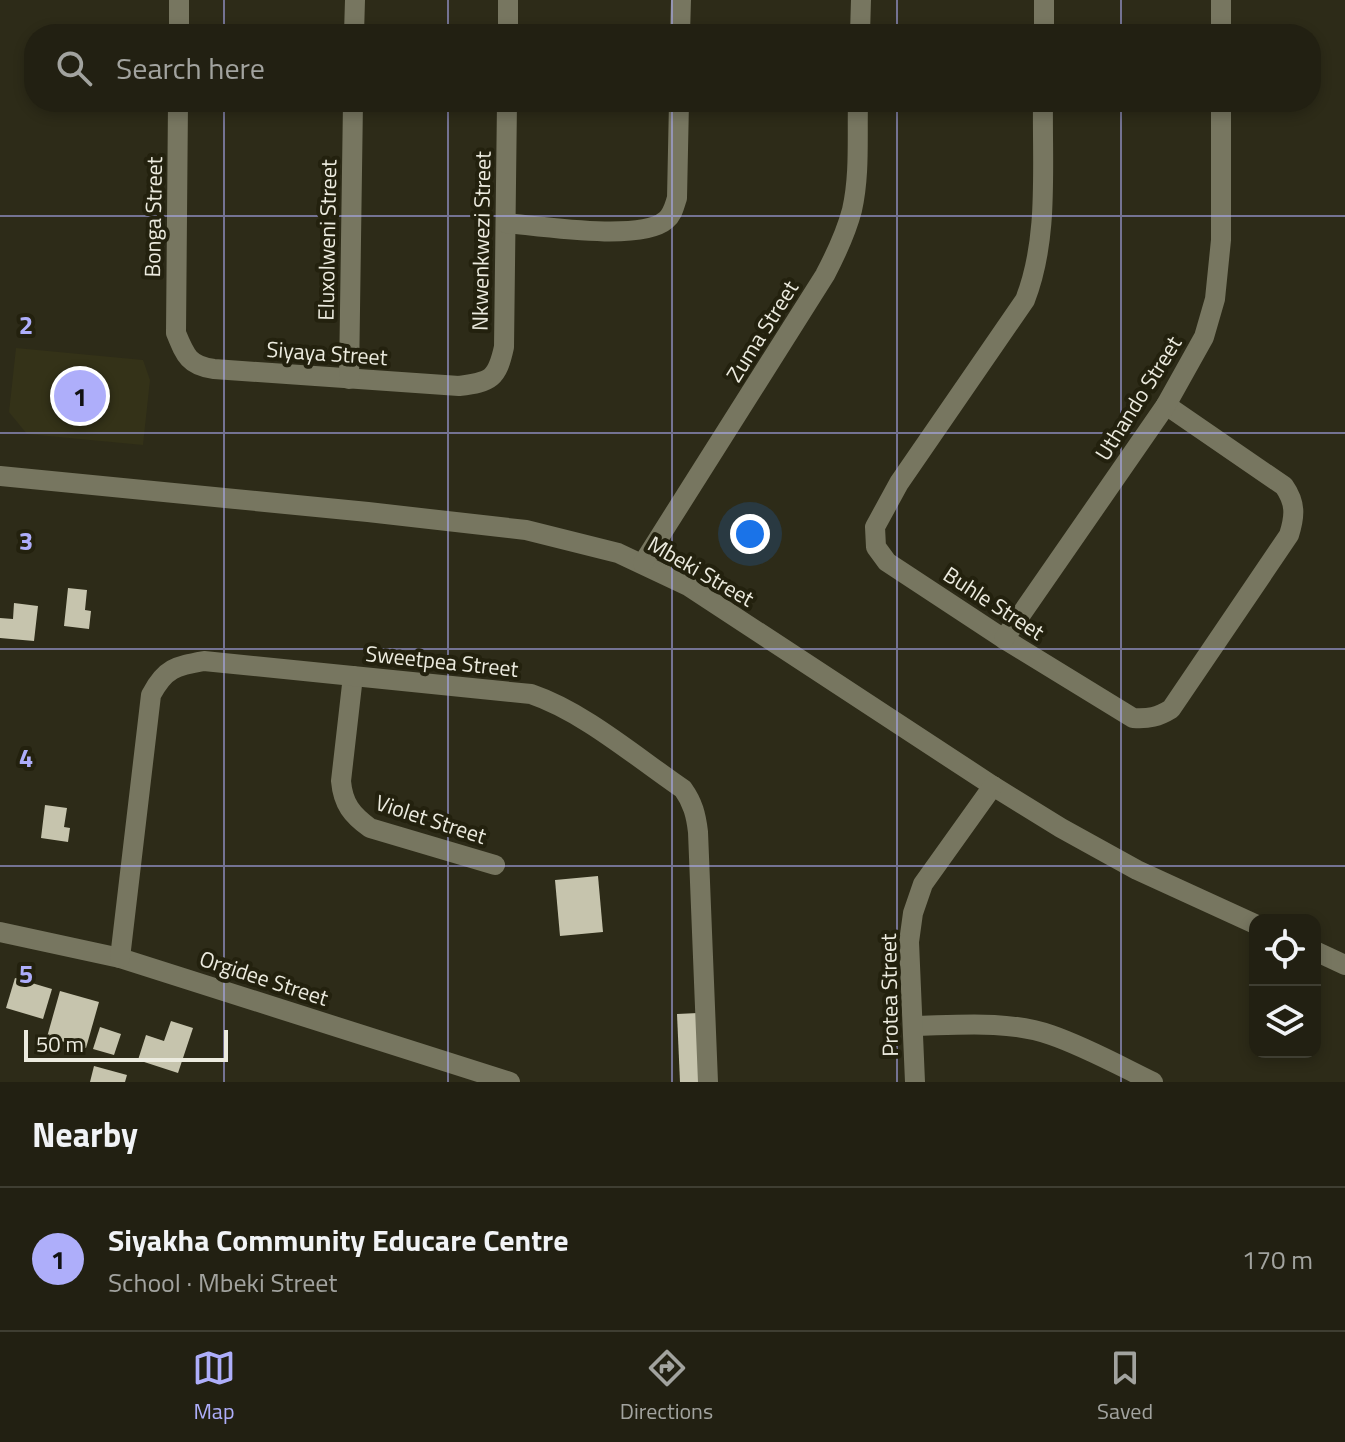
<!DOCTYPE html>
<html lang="en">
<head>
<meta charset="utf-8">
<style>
  :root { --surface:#222012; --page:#2a281b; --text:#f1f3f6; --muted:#a2a39f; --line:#3f3e32; --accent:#aeaefa }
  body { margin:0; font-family:"Titillium Web",sans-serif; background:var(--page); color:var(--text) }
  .controls { position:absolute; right:24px; bottom:24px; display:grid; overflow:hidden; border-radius:16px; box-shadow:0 4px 12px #0003 }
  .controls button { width:72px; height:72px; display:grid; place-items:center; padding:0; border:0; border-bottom:2px solid var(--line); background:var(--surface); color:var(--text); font:40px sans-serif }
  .scale { position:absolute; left:24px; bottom:20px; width:204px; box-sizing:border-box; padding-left:8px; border:4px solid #ecebdf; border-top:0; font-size:22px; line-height:28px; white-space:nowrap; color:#ecebdf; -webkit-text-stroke:6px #23210e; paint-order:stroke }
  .you { position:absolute; left:750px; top:534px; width:28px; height:28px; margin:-20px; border:6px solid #fff; border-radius:50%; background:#1a73e8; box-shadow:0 0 0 12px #1a73e833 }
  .badge { display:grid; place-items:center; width:52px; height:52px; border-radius:50%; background:var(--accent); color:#111; font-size:26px; font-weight:700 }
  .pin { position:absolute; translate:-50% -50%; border:4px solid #fff; box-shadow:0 2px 8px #0006 }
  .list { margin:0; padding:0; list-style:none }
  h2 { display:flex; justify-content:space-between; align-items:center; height:104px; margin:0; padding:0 32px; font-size:34px }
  h2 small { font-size:26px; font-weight:400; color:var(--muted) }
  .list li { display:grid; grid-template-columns:52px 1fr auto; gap:24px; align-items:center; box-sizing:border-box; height:144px; padding:0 32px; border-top:2px solid var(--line) }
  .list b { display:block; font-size:30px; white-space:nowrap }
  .list p { margin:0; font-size:26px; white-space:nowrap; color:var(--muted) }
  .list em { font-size:26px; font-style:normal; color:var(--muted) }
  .icon { flex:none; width:44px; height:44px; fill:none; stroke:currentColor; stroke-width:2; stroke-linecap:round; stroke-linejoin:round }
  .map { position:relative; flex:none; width:1345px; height:1082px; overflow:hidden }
  .search { position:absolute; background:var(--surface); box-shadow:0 4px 12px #0003; left:24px; right:24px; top:24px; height:88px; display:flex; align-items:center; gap:20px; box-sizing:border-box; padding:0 28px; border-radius:32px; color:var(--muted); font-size:30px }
  .sheet { height:248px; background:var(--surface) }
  nav { display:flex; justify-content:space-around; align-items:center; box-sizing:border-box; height:112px; border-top:2px solid var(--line); background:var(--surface); font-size:22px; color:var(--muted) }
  nav a { display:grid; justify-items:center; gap:4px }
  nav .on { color:var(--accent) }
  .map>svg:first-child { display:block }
  .built { fill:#343218 }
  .building { fill:#c6c4ad }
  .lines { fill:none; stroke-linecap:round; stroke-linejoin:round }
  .minor { stroke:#777660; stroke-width:20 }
  .grid { fill:none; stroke:#aeaefa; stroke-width:2; stroke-opacity:0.55 }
  .labels { text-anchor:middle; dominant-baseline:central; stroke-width:8; stroke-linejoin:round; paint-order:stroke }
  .street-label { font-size:22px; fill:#ecebdf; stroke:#23210e }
  .grid-label { font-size:26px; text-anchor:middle; font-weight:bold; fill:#aeaefa; stroke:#23210e; stroke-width:8; stroke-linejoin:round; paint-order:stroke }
</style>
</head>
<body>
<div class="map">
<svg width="1345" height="1082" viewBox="0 0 1345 1082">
  <rect width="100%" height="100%" fill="#2d2b18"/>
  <polygon class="built" points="16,348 143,360 150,380 143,445 27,434 9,412"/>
  <g class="building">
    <polygon points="68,588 87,590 85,610 91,611 89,629 64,626"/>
    <polygon points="14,603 38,606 34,641 0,638 0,618 13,619"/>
    <polygon points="45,805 67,808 64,827 70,828 68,842 41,838"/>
    <polygon points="598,876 603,932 560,936 555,880"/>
    <polygon points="15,978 52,989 43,1019 6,1008"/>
    <polygon points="60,991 99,1002 86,1048 47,1037"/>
    <polygon points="698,1013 701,1082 680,1082 677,1014"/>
    <polygon points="171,1021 193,1028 178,1073 138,1060 146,1035 164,1041"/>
    <polygon points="100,1027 121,1034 114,1055 93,1049"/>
    <polygon points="94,1066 127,1075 125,1082 90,1082"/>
  </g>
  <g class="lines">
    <g class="minor">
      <polyline points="179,34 179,0"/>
      <polyline points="354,34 355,0"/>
      <polyline points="508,34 508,0"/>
      <polyline points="680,34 681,0"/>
      <polyline points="860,34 861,0"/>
      <polyline points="1044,34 1044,0"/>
      <polyline points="1221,34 1221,0"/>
      <path d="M178 102 176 333C185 355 189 366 214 369L459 386C491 382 497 379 504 347L507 102"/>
      <path d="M1043 102C1042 167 1049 239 1025 300L899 483 875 527 876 547 887 562 1004 639 1133 718C1149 719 1158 717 1171 709L1289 535C1295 516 1296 503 1284 486L1166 405"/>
      <path d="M506 223C540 226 641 242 666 220 673 214 674 207 677 198L679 102"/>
      <polyline points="349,379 353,102"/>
      <polyline points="0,476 368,512 526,530 618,553 688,586 993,786 1061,828 1137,870 1255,924"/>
      <path d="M643 563 825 275C836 254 846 233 852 210 860 175 857 137 858 102"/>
      <polyline points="1004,639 1166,405 1204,337 1215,299 1221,240 1221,102"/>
      <path d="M353 676 341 781C343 804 352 815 370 828L495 865"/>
      <polyline points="0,932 120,958 510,1082"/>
      <polyline points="1315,951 1345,965"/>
      <path d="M120 958 151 695C165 668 176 666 204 661L531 694C584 712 636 757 683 789 693 803 696 815 698 832L708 1082"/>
      <path d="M914 1026C959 1025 1007 1020 1051 1035 1086 1047 1120 1066 1153 1082"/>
      <polyline points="915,1082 909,942 913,913 923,884 993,786"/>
    </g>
  </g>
  <path class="grid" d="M224 0V34M448 0V34M672 0V34M897 0V34M1121 0V34M224 102V1082M448 102V1082M672 102V1082M897 102V1082M1121 102V1082M0 216H1345M0 433H1345M0 649H1345M0 866H1345"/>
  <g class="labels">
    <g class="street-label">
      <text transform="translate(153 217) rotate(-89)">Bonga Street</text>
      <text transform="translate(327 240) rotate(-89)">Eluxolweni Street</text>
      <text transform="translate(481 241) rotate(-89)">Nkwenkwezi Street</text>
      <text transform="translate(762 331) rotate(-58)">Zuma Street</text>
      <text transform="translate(327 353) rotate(4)">Siyaya Street</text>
      <text transform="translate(1138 398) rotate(-58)">Uthando Street</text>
      <text transform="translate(701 571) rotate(30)">Mbeki Street</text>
      <text transform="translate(994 603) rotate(33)">Buhle Street</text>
      <text transform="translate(442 661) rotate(6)">Sweetpea Street</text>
      <text transform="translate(431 819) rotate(18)">Violet Street</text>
      <text transform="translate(264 978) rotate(18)">Orgidee Street</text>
      <text transform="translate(889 995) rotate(-91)">Protea Street</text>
    </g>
  </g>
  <g class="grid-label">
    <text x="26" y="334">2</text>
    <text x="26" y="550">3</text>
    <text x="26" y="767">4</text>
    <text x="26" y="983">5</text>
  </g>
</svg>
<div class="controls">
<button><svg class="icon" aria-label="locate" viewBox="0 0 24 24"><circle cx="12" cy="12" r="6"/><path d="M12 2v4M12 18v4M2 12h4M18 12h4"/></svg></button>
<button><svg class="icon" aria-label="layers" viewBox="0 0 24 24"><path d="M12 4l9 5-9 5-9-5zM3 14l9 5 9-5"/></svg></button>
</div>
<div class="scale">50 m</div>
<div class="you"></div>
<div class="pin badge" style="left:80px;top:396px">1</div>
<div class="search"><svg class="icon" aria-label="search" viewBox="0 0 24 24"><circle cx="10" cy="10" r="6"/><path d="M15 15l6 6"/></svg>Search here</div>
</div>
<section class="sheet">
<h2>Nearby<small></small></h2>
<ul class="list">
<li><span class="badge">1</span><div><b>Siyakha Community Educare Centre</b><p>School · Mbeki Street</p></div><em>170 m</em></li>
</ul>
</section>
<nav>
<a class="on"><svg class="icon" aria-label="map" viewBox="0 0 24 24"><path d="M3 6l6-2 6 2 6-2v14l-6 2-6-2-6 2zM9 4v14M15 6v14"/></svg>Map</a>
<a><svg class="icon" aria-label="directions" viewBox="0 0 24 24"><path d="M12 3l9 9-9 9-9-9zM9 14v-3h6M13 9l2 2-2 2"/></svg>Directions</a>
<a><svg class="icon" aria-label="saved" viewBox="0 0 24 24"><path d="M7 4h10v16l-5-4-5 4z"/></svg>Saved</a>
</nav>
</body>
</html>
